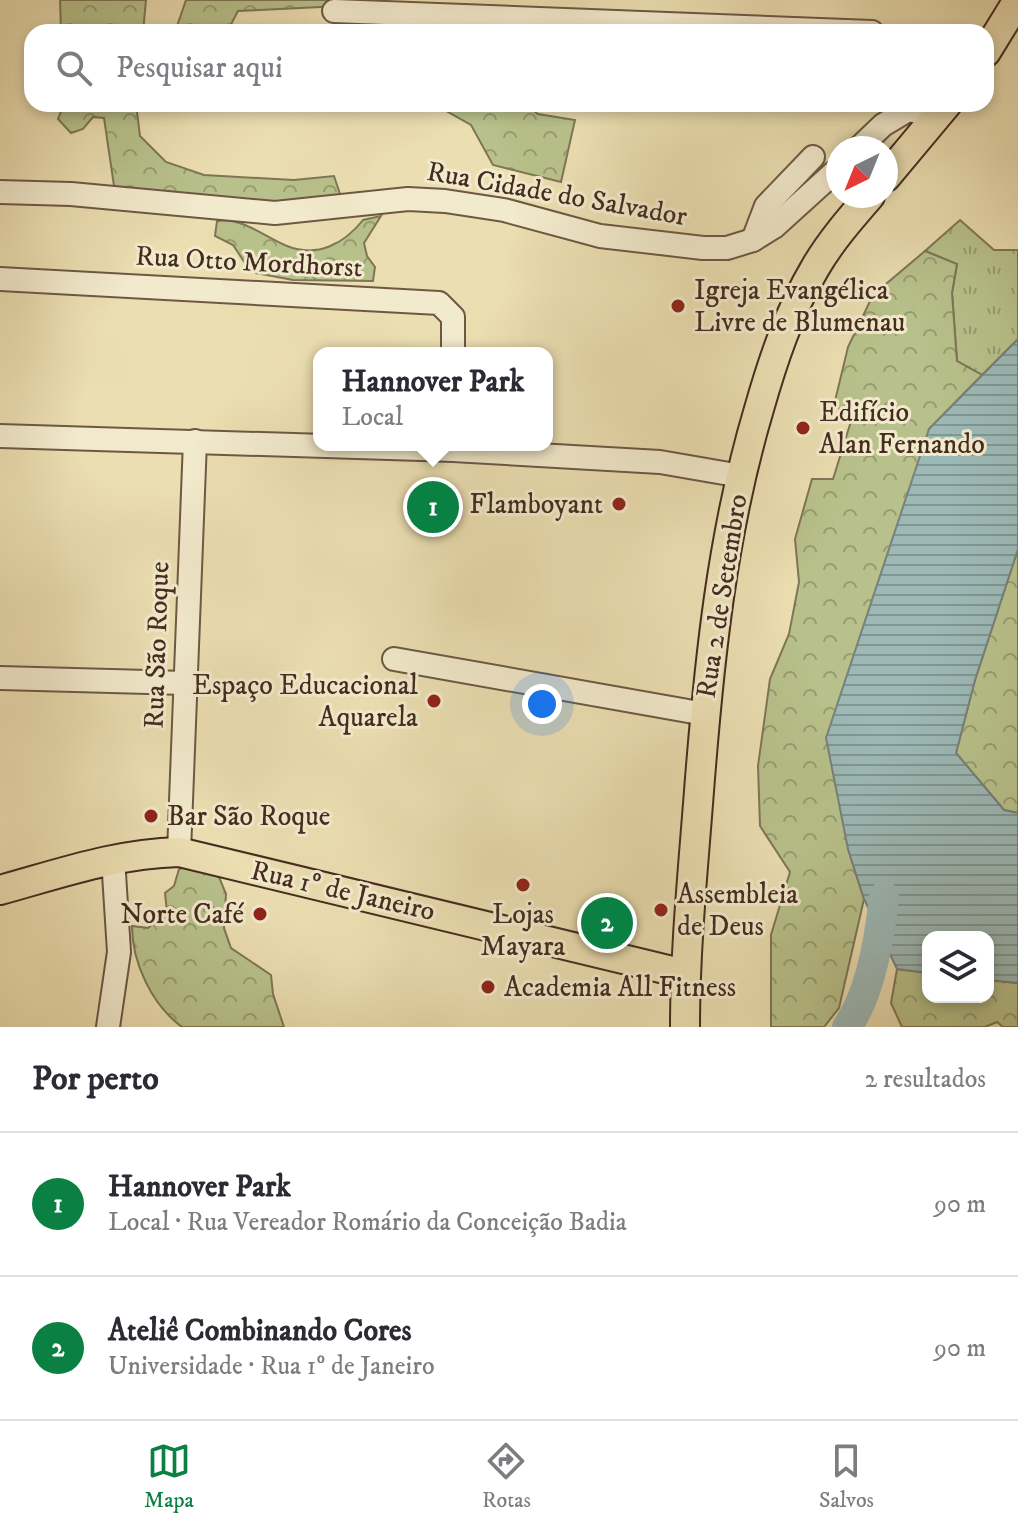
<!DOCTYPE html>
<html lang="pt">
<head>
<meta charset="utf-8">
<style>
  :root { --surface:#fff; --page:#f2f2f3; --text:#2b2b33; --muted:#7c7c81; --line:#e1e1e2; --accent:#0b8043 }
  body { margin:0; font-family:"IM FELL DW Pica",serif; background:var(--page); color:var(--text) }
  .controls { position:absolute; right:24px; bottom:24px; display:grid; overflow:hidden; border-radius:16px; box-shadow:0 4px 12px #0003 }
  .controls button { width:72px; height:72px; display:grid; place-items:center; padding:0; border:0; border-bottom:2px solid var(--line); background:var(--surface); color:var(--text); font:40px sans-serif }
  .compass { position:absolute; left:826px; top:136px; width:72px; height:72px; border-radius:50%; background:var(--surface); box-shadow:0 4px 12px #0003; rotate:223deg }
  .you { position:absolute; left:542px; top:704px; width:28px; height:28px; margin:-20px; border:6px solid #fff; border-radius:50%; background:#1a73e8; box-shadow:0 0 0 12px #1a73e833 }
  .badge { display:grid; place-items:center; width:52px; height:52px; border-radius:50%; background:var(--accent); color:#fff; font-size:26px; font-weight:700 }
  .pin { position:absolute; translate:-50% -50%; border:4px solid #fff; box-shadow:0 2px 8px #0006 }
  .popup { position:absolute; left:313px; top:347px; width:240px; height:104px; box-sizing:border-box; display:grid; place-content:center; border-radius:16px; background:var(--surface); filter:drop-shadow(0 2px 6px #0005); font-size:26px; white-space:nowrap; color:var(--muted) }
  .popup b { font-size:30px; color:var(--text) }
  .popup::after { content:''; position:absolute; left:50%; top:100%; margin-left:-16px; border:16px solid transparent; border-top-color:var(--surface) }
  .list { margin:0; padding:0; list-style:none }
  h2 { display:flex; justify-content:space-between; align-items:center; height:104px; margin:0; padding:0 32px; font-size:34px }
  h2 small { font-size:26px; font-weight:400; color:var(--muted) }
  .list li { display:grid; grid-template-columns:52px 1fr auto; gap:24px; align-items:center; box-sizing:border-box; height:144px; padding:0 32px; border-top:2px solid var(--line) }
  .list b { display:block; font-size:30px; white-space:nowrap }
  .list p { margin:0; font-size:26px; white-space:nowrap; color:var(--muted) }
  .list em { font-size:26px; font-style:normal; color:var(--muted) }
  .icon { flex:none; width:44px; height:44px; fill:none; stroke:currentColor; stroke-width:2; stroke-linecap:round; stroke-linejoin:round }
  .map { position:relative; flex:none; width:1018px; height:1027px; overflow:hidden }
  .search { position:absolute; background:var(--surface); box-shadow:0 4px 12px #0003; left:24px; right:24px; top:24px; height:88px; display:flex; align-items:center; gap:20px; box-sizing:border-box; padding:0 28px; border-radius:24px; color:var(--muted); font-size:30px }
  .sheet { height:392px; background:var(--surface) }
  nav { display:flex; justify-content:space-around; align-items:center; box-sizing:border-box; height:112px; border-top:2px solid var(--line); background:var(--surface); font-size:22px; color:var(--muted) }
  nav a { display:grid; justify-items:center; gap:4px }
  nav .on { color:var(--accent) }
  .map>svg:first-child { display:block }
  .grass { fill:url(#grass-tufts); stroke:#7e7656; stroke-width:2 }
  .forest { fill:url(#forest-crowns); stroke:#7e7656; stroke-width:2 }
  .water { fill:url(#water-rules); stroke:#79817a; stroke-width:2 }
  .lines { fill:none; stroke-linecap:round; stroke-linejoin:round }
  .river { stroke:#9cb9b6; stroke-width:30 }
  .minor-casing { stroke:#6e5844; stroke-width:26 }
  .major-casing { stroke:#452c20; stroke-width:32 }
  .minor { stroke:#f2eacc; stroke-width:22 }
  .major { stroke:#ebdeb1; stroke-width:28 }
  .poi-dot { fill:#8f2418; stroke:#f2eacc; stroke-width:3 }
  .labels { text-anchor:middle; dominant-baseline:central; stroke-width:6; stroke-linejoin:round; paint-order:stroke }
  .street-label { font-size:28px; fill:#452c20; stroke:#f2eacc }
  .poi-label { font-size:28px; fill:#452c20; stroke:#f2eacc; text-anchor:start }
</style>
</head>
<body>
<div class="map">
<svg width="1018" height="1027" viewBox="0 0 1018 1027">
  <defs>
    <pattern id="grass-tufts" width="24" height="20" patternUnits="userSpaceOnUse" patternTransform="scale(2)"><rect width="24" height="20" fill="#b8c18b"/><path d="M3 7l-1-3M5 7V3M7 7l1-3M15 17l-1-3M17 17v-4M19 17l1-3" fill="none" stroke="#979d71"/></pattern>
    <pattern id="forest-crowns" width="20" height="18" patternUnits="userSpaceOnUse" patternTransform="scale(2)"><rect width="20" height="18" fill="#b8c18b"/><path d="M2 6a3 3 0 1 1 6 0M12 15a3 3 0 1 1 6 0" fill="none" stroke="#979d71"/></pattern>
    <pattern id="water-rules" width="6" height="5" patternUnits="userSpaceOnUse" patternTransform="scale(2)"><rect width="6" height="5" fill="#9cb9b6"/><path d="M0 2.5h6" fill="none" stroke="#819794"/></pattern>
  </defs>
  <rect width="100%" height="100%" fill="#ebdeb1"/>
  <filter id="stains"><feTurbulence type="fractalNoise" baseFrequency=".0025" numOctaves="4"/><feColorMatrix values="0 0 0 0 .2 0 0 0 0 .09 0 0 0 0 .02 0 0 0 .5 -.17"/></filter>
  <radialGradient id="worn" r=".72"><stop offset=".6" stop-color="#630" stop-opacity="0"/><stop offset="1" stop-color="#630" stop-opacity=".3"/></radialGradient>
  <polygon class="grass" points="960,220 994,250 1018,250 1018,339 982,375 957,361 952,293 957,264 925,251"/>
  <g class="forest">
    <polygon points="60,0 146,0 143,32 61,32"/>
    <polygon points="186,0 383,0 382,4 238,11 227,32 175,32"/>
    <path d="M64 104H136L140 136 166 162 204 175 294 180 334 176 340 194C278 217 178 196 114 186L104 118 93 117 83 129 71 133 58 119Z"/>
    <polygon points="278,104 525,104 538,114 575,120 561,182 493,165 471,125 439,107 384,110"/>
    <path d="M381 216 364 243 367 256 375 267 373 281 293 280 256 273 245 263 233 245 215 236 217 221C243 217 264 237 287 246 317 258 344 244 363 220Z"/>
    <polygon points="925,251 957,264 952,293 957,361 982,375 929,429 848,849 864,899 839,1008 824,1027 771,1027 771,935 790,872 760,826 758,766 770,679 789,634 799,582 795,539 812,479 833,479 852,418 834,405 848,347 873,295"/>
    <polygon points="1018,549 1018,813 1004,810 956,753 975,680"/>
    <path d="M189 866 219 877 226 894 224 928 231 948 271 975 273 994 284 1027H182C152 1005 132 963 132 926L148 928 167 912 165 893 174 886 179 869Z"/>
    <polygon points="897,969 928,973 928,997 988,997 988,980 1018,983 1018,1027 1003,1027 997,1022 985,1027 902,1027 891,1003"/>
  </g>
  <polygon class="water" points="1018,339 1018,549 975,680 956,753 1004,810 1018,813 1018,983 988,980 988,937 928,937 928,973 897,969 864,899 848,849 826,738 929,429"/>
  <g class="lines">
    <path class="river" d="M847 1027C871 993 880 936 884 896"/>
    <g class="minor-casing">
      <g id="minor">
        <polyline points="334,11 872,32"/>
        <polyline points="859,148 883,125 908,110 938,116"/>
        <polyline points="0,192 71,194 275,213 408,199 445,201 504,210 600,236 703,248 727,248 753,240 774,227 838,169"/>
        <polyline points="753,240 766,206 813,157"/>
        <polyline points="0,279 439,303 453,317 453,353"/>
        <polyline points="0,436 453,450 660,462 741,476"/>
        <polyline points="394,659 705,714"/>
        <polyline points="0,678 185,683"/>
        <polyline points="179,852 195,441"/>
        <polyline points="108,1027 119,952 113,858"/>
      </g>
    </g>
    <g class="major-casing">
      <g id="major">
        <polyline points="986,52 1018,0"/>
        <polyline points="886,177 947,104"/>
        <path d="M0 890C62 873 114 854 179 852L685 974"/>
        <path d="M685 1027C685 948 693 870 699 791 709 662 722 533 759 409 773 360 789 312 815 268 830 242 850 219 870 196"/>
      </g>
    </g>
    <use href="#minor" class="minor"/>
    <use href="#major" class="major"/>
  </g>
  <g class="poi-dot">
    <circle cx="678" cy="306" r="8"/>
    <circle cx="803" cy="428" r="8"/>
    <circle cx="619" cy="504" r="8"/>
    <circle cx="434" cy="701" r="8"/>
    <circle cx="151" cy="816" r="8"/>
    <circle cx="523" cy="885" r="8"/>
    <circle cx="661" cy="910" r="8"/>
    <circle cx="260" cy="914" r="8"/>
    <circle cx="488" cy="987" r="8"/>
  </g>
  <g class="labels">
    <g class="street-label">
      <text transform="translate(557 194) rotate(10)">Rua Cidade do Salvador</text>
      <text transform="translate(249 262) rotate(3)">Rua Otto Mordhorst</text>
      <text transform="translate(722 596) rotate(-81)">Rua 2 de Setembro</text>
      <text transform="translate(157 645) rotate(-88)">Rua São Roque</text>
      <text transform="translate(343 891) rotate(13)">Rua 1º de Janeiro</text>
    </g>
    <g class="poi-label">
      <text x="694" y="290">Igreja Evangélica<tspan x="694" dy="32">Livre de Blumenau</tspan></text>
      <text x="819" y="412">Edifício<tspan x="819" dy="32">Alan Fernando</tspan></text>
      <text x="603" y="504" text-anchor="end">Flamboyant</text>
      <text x="418" y="685" text-anchor="end">Espaço Educacional<tspan x="418" dy="32">Aquarela</tspan></text>
      <text x="167" y="816">Bar São Roque</text>
      <text x="677" y="894">Assembleia<tspan x="677" dy="32">de Deus</tspan></text>
      <text x="244" y="914" text-anchor="end">Norte Café</text>
      <text x="523" y="914" text-anchor="middle">Lojas<tspan x="523" dy="32">Mayara</tspan></text>
      <text x="504" y="987">Academia All Fitness</text>
    </g>
  </g>
  <rect width="100%" height="100%" filter="url(#stains)"/>
  <rect width="100%" height="100%" fill="url(#worn)"/>
</svg>
<div class="controls">
<button><svg class="icon" aria-label="layers" viewBox="0 0 24 24"><path d="M12 4l9 5-9 5-9-5zM3 14l9 5 9-5"/></svg></button>
</div>
<svg class="compass" viewBox="-18 -18 36 36"><path d="M0-13l5 13h-10z" fill="#e53935"/><path d="M0 13l5-13h-10z" fill="#7c7c81"/></svg>
<div class="you"></div>
<div class="pin badge" style="left:433px;top:507px">1</div>
<div class="popup"><b>Hannover Park</b>Local</div>
<div class="pin badge" style="left:607px;top:923px">2</div>
<div class="search"><svg class="icon" aria-label="search" viewBox="0 0 24 24"><circle cx="10" cy="10" r="6"/><path d="M15 15l6 6"/></svg>Pesquisar aqui</div>
</div>
<section class="sheet">
<h2>Por perto<small>2 resultados</small></h2>
<ul class="list">
<li><span class="badge">1</span><div><b>Hannover Park</b><p>Local · Rua Vereador Romário da Conceição Badia</p></div><em>90 m</em></li>
<li><span class="badge">2</span><div><b>Ateliê Combinando Cores</b><p>Universidade · Rua 1º de Janeiro</p></div><em>90 m</em></li>
</ul>
</section>
<nav>
<a class="on"><svg class="icon" aria-label="map" viewBox="0 0 24 24"><path d="M3 6l6-2 6 2 6-2v14l-6 2-6-2-6 2zM9 4v14M15 6v14"/></svg>Mapa</a>
<a><svg class="icon" aria-label="directions" viewBox="0 0 24 24"><path d="M12 3l9 9-9 9-9-9zM9 14v-3h6M13 9l2 2-2 2"/></svg>Rotas</a>
<a><svg class="icon" aria-label="saved" viewBox="0 0 24 24"><path d="M7 4h10v16l-5-4-5 4z"/></svg>Salvos</a>
</nav>
</body>
</html>
